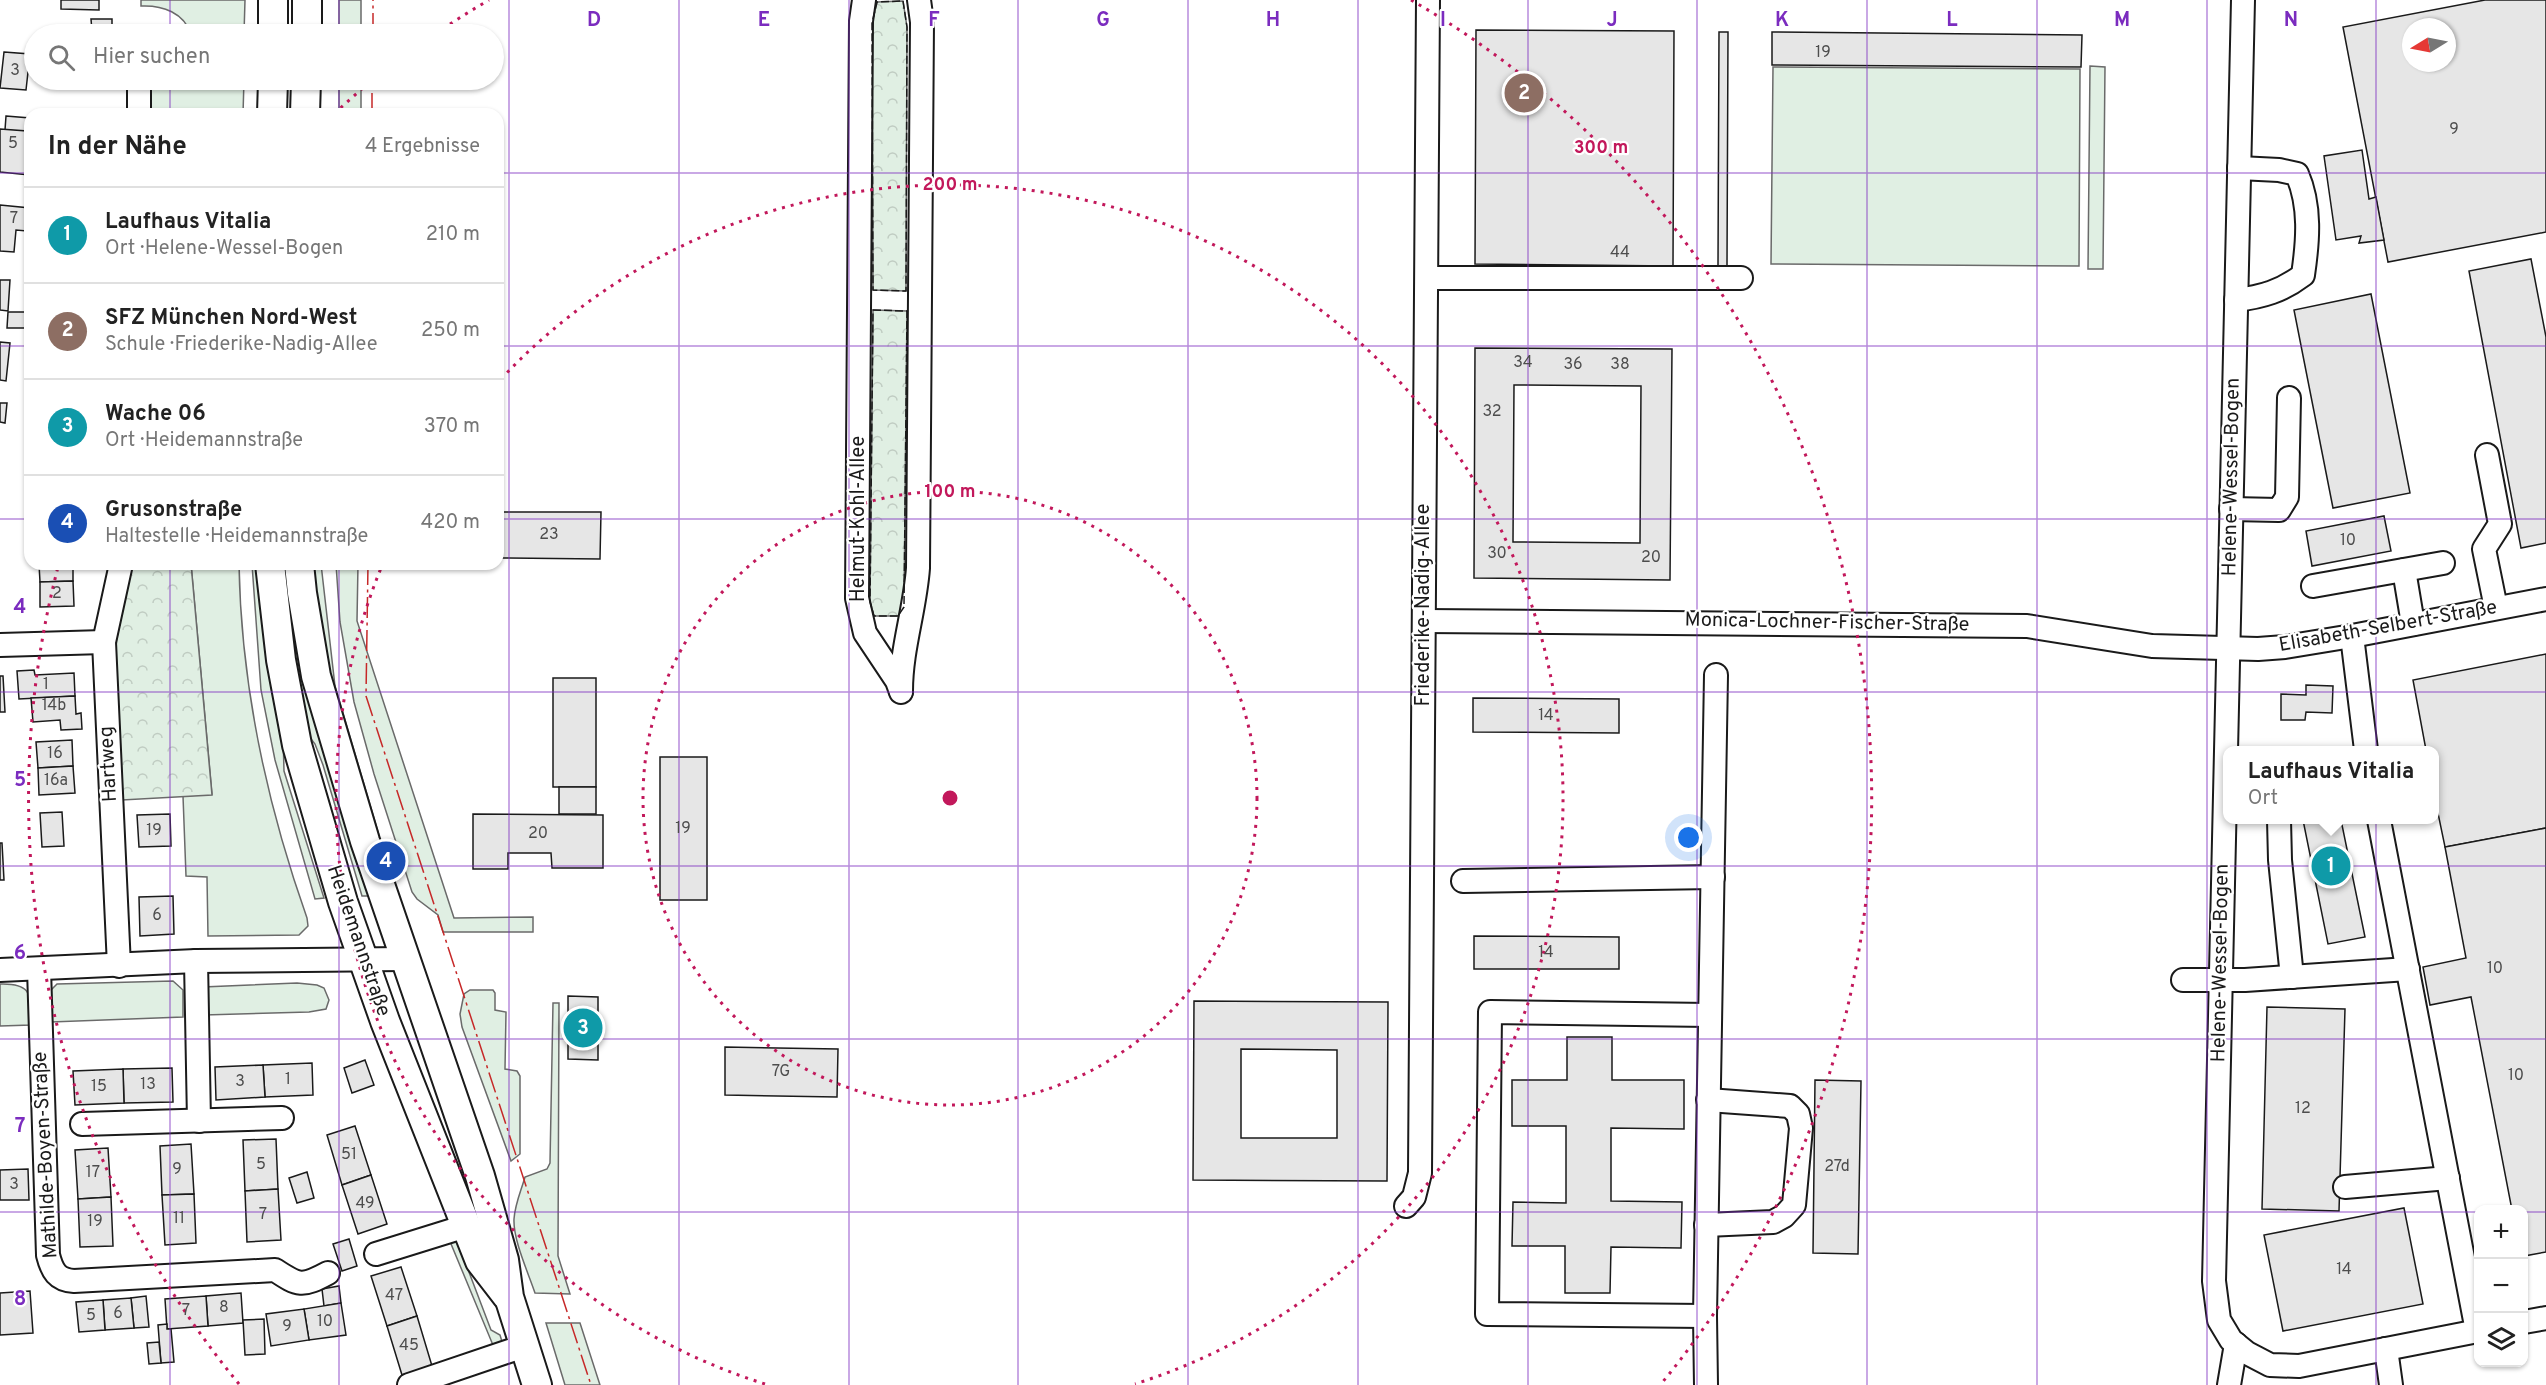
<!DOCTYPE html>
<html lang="de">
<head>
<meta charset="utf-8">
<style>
  :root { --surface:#fff; --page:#f2f2f2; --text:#222; --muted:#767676; --line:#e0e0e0; --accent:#ea580c }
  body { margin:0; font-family:Overpass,sans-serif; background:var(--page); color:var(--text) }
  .controls { position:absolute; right:18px; bottom:18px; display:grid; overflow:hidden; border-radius:12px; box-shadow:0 2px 4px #0004 }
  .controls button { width:54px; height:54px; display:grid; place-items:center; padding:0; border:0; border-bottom:2px solid var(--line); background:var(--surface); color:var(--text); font:30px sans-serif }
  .compass { position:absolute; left:2402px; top:18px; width:54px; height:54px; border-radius:50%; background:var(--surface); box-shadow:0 2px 4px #0004; rotate:260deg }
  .you { position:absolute; left:1689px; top:838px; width:21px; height:21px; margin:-15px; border:4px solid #fff; border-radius:50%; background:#1a73e8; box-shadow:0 0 0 9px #1a73e833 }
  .badge { display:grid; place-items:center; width:39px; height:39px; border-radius:50%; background:var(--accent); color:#fff; font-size:20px; font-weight:700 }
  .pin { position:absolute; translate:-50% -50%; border:3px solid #fff; box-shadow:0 2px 6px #0006 }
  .popup { position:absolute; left:2223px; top:746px; width:216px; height:78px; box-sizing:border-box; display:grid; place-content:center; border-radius:12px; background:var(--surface); filter:drop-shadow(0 2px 4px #0005); font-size:20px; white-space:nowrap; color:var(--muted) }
  .popup b { font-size:22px; color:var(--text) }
  .popup::after { content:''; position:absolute; left:50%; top:100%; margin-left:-12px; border:12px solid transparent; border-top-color:var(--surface) }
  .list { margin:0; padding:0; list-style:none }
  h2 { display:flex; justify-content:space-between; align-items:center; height:78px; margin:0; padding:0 24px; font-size:26px }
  h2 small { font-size:20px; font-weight:400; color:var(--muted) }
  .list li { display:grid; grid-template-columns:39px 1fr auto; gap:18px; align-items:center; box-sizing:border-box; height:96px; padding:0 24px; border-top:2px solid var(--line) }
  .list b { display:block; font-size:22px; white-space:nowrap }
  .list p { margin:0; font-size:20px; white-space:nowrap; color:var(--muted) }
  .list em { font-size:20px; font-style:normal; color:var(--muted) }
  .icon { flex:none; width:33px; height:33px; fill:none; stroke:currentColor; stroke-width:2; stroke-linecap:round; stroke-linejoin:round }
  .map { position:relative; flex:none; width:2546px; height:1385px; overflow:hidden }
  .search { position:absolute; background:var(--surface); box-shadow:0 2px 4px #0004; left:24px; top:24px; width:480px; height:66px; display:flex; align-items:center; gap:15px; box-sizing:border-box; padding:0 21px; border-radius:33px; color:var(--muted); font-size:22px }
  .panel { position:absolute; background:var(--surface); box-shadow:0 2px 4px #0004; left:24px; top:108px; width:480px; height:462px; border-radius:18px }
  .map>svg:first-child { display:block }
  .green { fill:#e0efe3; stroke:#6a6a6a; stroke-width:1.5 }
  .park { fill:url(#park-crowns); stroke:#6a6a6a; stroke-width:1.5 }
  .building { fill:#e6e6e6; stroke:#1a1a1a; stroke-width:1.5; fill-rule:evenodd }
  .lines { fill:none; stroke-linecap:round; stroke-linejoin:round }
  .minor-casing { stroke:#1a1a1a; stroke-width:26 }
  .major-casing { stroke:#1a1a1a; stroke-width:32 }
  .minor { stroke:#fff; stroke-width:22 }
  .major { stroke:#fff; stroke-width:28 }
  .fence { stroke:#1a1a1a; stroke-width:1.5; stroke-dasharray:8 3; stroke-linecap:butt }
  .power { stroke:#c62828; stroke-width:1.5; stroke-dasharray:21 4.5 3 4.5; stroke-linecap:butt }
  .grid { fill:none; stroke:#7b2cbf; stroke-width:1.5; stroke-opacity:0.55 }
  .ring { fill:none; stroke:#c2185b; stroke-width:3; stroke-dasharray:3 6 }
  .labels { text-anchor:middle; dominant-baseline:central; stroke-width:4.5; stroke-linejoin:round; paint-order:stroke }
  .number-label { font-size:16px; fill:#4d4d4d }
  .street-label { font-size:20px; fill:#1a1a1a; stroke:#fff }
  .grid-label { font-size:20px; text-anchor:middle; font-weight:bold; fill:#7b2cbf; stroke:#fff; stroke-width:4.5; stroke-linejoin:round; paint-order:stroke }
  .centre { fill:#c2185b; stroke:#fff; stroke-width:3 }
  .ring-label { font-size:18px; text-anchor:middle; font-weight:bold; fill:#c2185b; stroke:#fff; stroke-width:4.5; stroke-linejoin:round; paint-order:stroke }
</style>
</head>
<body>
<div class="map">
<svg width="2546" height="1385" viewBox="0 0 2546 1385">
  <defs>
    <pattern id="park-crowns" width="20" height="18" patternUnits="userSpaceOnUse" patternTransform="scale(1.5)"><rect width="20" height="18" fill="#e0efe3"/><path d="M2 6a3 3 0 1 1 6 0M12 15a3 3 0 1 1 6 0" fill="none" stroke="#c0ccc2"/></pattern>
  </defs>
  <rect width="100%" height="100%" fill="#fff"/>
  <g class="green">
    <path d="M141 0H245L244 34H191C184 13 163 5 141 6Z"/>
    <rect x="339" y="0" width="22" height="34"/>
    <polygon points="2090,66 2105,67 2103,269 2088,269"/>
    <polygon points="1773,67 2080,69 2079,266 1771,264"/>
    <polygon points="150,80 244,80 243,114 150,114"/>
    <rect x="339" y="80" width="22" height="34"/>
    <path d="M191 564H239C241 684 267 805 307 918L308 926 299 935 208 936 207 877 186 876 183 796 212 794Z"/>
    <polygon points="252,564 260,564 283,734 284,771 324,898 315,899 275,760 261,690"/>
    <polygon points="281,564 289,564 370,896 362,896 323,765 315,744 305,731"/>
    <polygon points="310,564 321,564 335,686 379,835 374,837 330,688"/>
    <polygon points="336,564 358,564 357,621 454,918 533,917 533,932 443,932 438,915 417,899 412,892 374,774 354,702 340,622"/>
    <polygon points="173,981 183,990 183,1017 51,1022 50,991 57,984"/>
    <polygon points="297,983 317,985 324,988 329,1000 326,1009 309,1012 204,1015 203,987"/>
    <path d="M0 984C34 983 30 996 31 1025L0 1026Z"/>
    <polygon points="470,990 493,990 495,993 495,1010 506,1012 505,1069 517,1071 520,1076 520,1154 511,1161 462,1027 460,1014 464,994"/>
    <path d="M553 1003H559L558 1256 570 1294 535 1293C528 1272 513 1240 514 1219 515 1204 521 1191 525 1177L547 1169 550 1163Z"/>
    <polygon points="456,1238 491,1330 500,1335 503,1345 495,1350 449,1239"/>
    <polygon points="546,1323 580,1323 600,1385 565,1385"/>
  </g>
  <g class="park">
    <polygon points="903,1 907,27 906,291 873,290 872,23 877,2"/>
    <polygon points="873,310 907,311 904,607 898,616 874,616 870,602"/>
    <polygon points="132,564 191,564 212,795 122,800 115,647"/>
  </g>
  <g class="building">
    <polygon points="61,0 99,0 99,10 61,9"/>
    <path d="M2485 0H2546V232L2388 262 2343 27ZM2411 27H2447V63H2411Z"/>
    <polygon points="91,19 112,19 112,31 92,31"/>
    <polygon points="1476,30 1674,31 1673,266 1475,264"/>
    <polygon points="1719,32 1728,32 1727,266 1718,266"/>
    <polygon points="1772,32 2082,35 2081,67 1772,65"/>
    <polygon points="4,52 30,54 26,90 0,88"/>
    <polygon points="60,80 95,80 95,87 60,86"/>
    <polygon points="6,116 30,118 30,132 5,130"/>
    <polygon points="0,129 27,131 25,157 30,158 29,175 0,172"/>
    <polygon points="2362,150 2369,199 2376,197 2384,240 2359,243 2361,236 2336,240 2324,156"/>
    <polygon points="0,205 30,208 27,231 16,230 14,252 0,251"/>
    <polygon points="2531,259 2546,337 2546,543 2521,548 2469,271"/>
    <polygon points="0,280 10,280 8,311 0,310"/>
    <polygon points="2371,294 2410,493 2333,508 2294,310"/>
    <polygon points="8,312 30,312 30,328 7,328"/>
    <polygon points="0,342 10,343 6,381 0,380"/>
    <path d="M1475 348 1672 349 1670 580 1474 578ZM1514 385 1641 386 1640 543 1513 542Z"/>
    <polygon points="0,403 7,403 5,423 0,422"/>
    <polygon points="498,512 601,512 600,559 498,558"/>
    <polygon points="2384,516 2391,551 2312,566 2306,531"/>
    <polygon points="39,564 73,564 73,581 40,582"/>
    <polygon points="73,581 74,606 40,607 40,582"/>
    <polygon points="2546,654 2546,828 2445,847 2434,794 2434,750 2426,750 2413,680"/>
    <polygon points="34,670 35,675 74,673 75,696 19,699 17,671"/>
    <polygon points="0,676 3,676 5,712 0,712"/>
    <rect x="553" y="678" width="43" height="109"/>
    <polygon points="2306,685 2333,686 2332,713 2306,712 2305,720 2281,720 2281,694 2306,695"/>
    <polygon points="75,696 76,714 81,713 82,729 61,730 60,720 33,722 31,698"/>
    <polygon points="1473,698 1619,699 1619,733 1473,732"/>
    <polygon points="72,740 73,766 38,768 36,742"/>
    <rect x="660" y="757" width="47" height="143"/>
    <polygon points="73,766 75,793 39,795 38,768"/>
    <rect x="559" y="787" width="37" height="27"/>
    <polygon points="62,812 64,846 42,847 40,813"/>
    <polygon points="170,814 171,846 139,847 137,815"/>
    <polygon points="473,814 603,815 603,868 552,868 551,853 508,853 508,869 473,869"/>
    <polygon points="2303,820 2341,820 2365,937 2328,944"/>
    <polygon points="2546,828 2546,1252 2524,1256 2524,1210 2512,1210 2471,997 2430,1005 2423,967 2466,958 2445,847"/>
    <polygon points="0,843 2,843 4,880 0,880"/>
    <polygon points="173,896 174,934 140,936 139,897"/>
    <polygon points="1474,936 1619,937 1619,969 1474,969"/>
    <polygon points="568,996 598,997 598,1060 568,1059"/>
    <path d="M1194 1001 1388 1002 1387 1181 1193 1180ZM1241 1049 1337 1050V1138H1241Z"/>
    <polygon points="2267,1007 2345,1009 2339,1211 2262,1209"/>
    <polygon points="1567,1037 1612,1037 1612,1080 1684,1080 1684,1129 1611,1128 1611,1201 1682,1202 1681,1248 1611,1247 1610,1293 1565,1293 1565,1246 1512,1246 1513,1202 1566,1203 1566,1126 1512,1126 1512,1080 1567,1080"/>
    <polygon points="725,1047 838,1049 837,1097 725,1095"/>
    <polygon points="365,1060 374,1085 352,1093 344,1068"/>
    <polygon points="312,1063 313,1095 265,1097 263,1065"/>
    <polygon points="263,1065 265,1097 216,1100 215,1067"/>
    <polygon points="172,1068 173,1102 124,1103 123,1069"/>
    <polygon points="123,1069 124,1103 75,1105 73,1071"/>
    <polygon points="1815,1080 1861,1081 1858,1254 1813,1253"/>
    <polygon points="355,1126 371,1175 342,1185 327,1135"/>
    <polygon points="276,1139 278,1189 245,1191 243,1140"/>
    <polygon points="191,1144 194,1194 162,1195 160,1146"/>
    <polygon points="108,1148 111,1197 78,1199 75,1150"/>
    <polygon points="28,1169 29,1200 0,1200 0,1170"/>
    <polygon points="307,1172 314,1198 297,1203 289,1178"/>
    <polygon points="371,1175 387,1224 358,1234 342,1185"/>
    <polygon points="278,1189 281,1240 247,1242 245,1191"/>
    <polygon points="194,1194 196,1243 165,1245 162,1195"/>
    <polygon points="111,1197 113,1246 80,1247 78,1199"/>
    <polygon points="2404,1208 2423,1304 2283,1331 2264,1235"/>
    <polygon points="349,1239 357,1266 342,1271 333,1244"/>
    <polygon points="401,1267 417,1316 387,1326 371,1276"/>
    <polygon points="339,1286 341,1303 324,1306 322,1289"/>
    <polygon points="30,1291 33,1333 0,1335 0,1293"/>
    <polygon points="241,1293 243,1323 208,1326 206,1296"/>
    <polygon points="146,1296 149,1327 134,1328 131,1298"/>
    <polygon points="206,1296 208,1326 167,1329 165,1299"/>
    <polygon points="131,1298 134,1328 105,1330 103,1300"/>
    <polygon points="103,1300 105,1330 79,1332 76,1302"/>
    <polygon points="341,1303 346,1335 309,1340 304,1309"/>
    <polygon points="304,1309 309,1340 271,1346 266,1314"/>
    <polygon points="417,1316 432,1366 402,1375 387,1326"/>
    <polygon points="264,1319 265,1354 245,1355 243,1320"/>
    <polygon points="167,1324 167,1329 171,1329 174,1362 161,1363 158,1325"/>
    <polygon points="159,1342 161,1363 149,1364 147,1343"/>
  </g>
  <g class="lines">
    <g class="minor-casing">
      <g id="minor">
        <polyline points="864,0 861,21 857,598 865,633 897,681 901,692"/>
        <polyline points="2243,0 2214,1281 2219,1320 2231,1340 2247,1353 2270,1365 2299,1366 2478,1331"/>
        <polyline points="139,80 139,114"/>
        <polyline points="1427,278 1741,278"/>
        <path d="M2236 300C2262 297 2282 291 2303 275 2308 241 2311 206 2297 174L2279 170 2239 168"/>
        <polyline points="2487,455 2500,524 2484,549 2496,608"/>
        <polyline points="2231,509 2279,510 2287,497 2289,398"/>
        <polyline points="2404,570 2413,624"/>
        <polyline points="2313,586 2443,563"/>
        <polyline points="1424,621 2027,626 2152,646 2258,649 2285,647 2352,636 2546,599"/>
        <polyline points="2352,636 2366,750"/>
        <polyline points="0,645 104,642"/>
        <path d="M901 691C901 649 915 610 918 568L922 22 919 0"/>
        <polyline points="2279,820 2280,860 2292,977"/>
        <polyline points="2379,820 2477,1331"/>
        <polyline points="1463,881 1713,877"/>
        <polyline points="196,961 199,1121"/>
        <polyline points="119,966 104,642 121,564"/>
        <path d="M39 969 48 1255C52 1271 57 1280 74 1281L275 1270C299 1286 302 1287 328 1273"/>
        <polyline points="0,970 196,961 404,959"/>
        <polyline points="2183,980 2245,980 2408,969"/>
        <polyline points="82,1124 282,1118"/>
        <polyline points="2345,1187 2448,1178"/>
        <polyline points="1406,1206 1414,1197 1420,1173 1428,0"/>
        <polyline points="1706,1225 1773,1222 1784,1216 1794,1205 1801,1128 1798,1114 1790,1106 1708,1100"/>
        <polyline points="376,1254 466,1226"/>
        <polyline points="1705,1316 1487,1314 1490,1012 1709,1015"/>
        <polyline points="2524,1322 2546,1318"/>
        <polyline points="2386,1349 2391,1385"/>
        <polyline points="409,1385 524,1346"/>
        <polyline points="1706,1385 1705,1316 1716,675"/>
        <polyline points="2229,1385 2236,1344"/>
      </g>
    </g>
    <g class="major-casing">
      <g id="major">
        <polyline points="273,34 273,0"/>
        <polyline points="307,34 307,0"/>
        <polyline points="272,114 273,80"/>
        <polyline points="305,114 306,80"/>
        <polyline points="270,564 281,660 297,745 343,902 385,1021 480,1261 507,1296"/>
        <polyline points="299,564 302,593 316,676 365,841 480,1176 504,1260 509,1297 537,1385"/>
      </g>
    </g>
    <use href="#minor" class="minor"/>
    <use href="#major" class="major"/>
    <g class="fence">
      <polygon points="903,1 907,27 906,291 873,290 872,23 877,2"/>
      <polygon points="873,310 907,311 904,607 898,616 874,616 870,602"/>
    </g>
    <g class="power">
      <polyline points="373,34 373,0"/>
      <polyline points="372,114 372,80"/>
      <polyline points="368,564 366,696 591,1385"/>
    </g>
  </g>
  <path class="grid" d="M170 0V34M339 0V34M509 0V1385M679 0V1385M849 0V1385M1018 0V1385M1188 0V1385M1358 0V1385M1528 0V1385M1697 0V1385M1867 0V1385M2037 0V1385M2207 0V1385M2376 0V1385M170 80V114M339 80V114M0 173H30M498 173H2546M0 346H30M498 346H2546M0 519H30M498 519H2546M170 564V1385M339 564V1385M0 692H2546M0 866H2546M0 1039H2546M0 1212H2478M2524 1212H2546"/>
  <g class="ring">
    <circle cx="950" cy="798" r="307"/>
    <path d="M765 1384A614 614 0 0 1 381 568M501 379A614 614 0 1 1 1135 1384"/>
    <path d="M239 1384A921 921 0 0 1 58 567M334 114A921 921 0 0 1 370 82M435 34A921 921 0 0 1 489 0M1411 0A921 921 0 0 1 1661 1384"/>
  </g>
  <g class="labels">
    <g class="number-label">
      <text x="1823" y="53">19</text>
      <text x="15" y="71">3</text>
      <text x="2454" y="130">9</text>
      <text x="13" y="144">5</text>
      <text x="14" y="219">7</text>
      <text x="1620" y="253">44</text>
      <text x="1523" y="363">34</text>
      <text x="1573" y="365">36</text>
      <text x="1620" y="365">38</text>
      <text x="1492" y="412">32</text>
      <text x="549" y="535">23</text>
      <text x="2348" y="541">10</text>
      <text x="1497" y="554">30</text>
      <text x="1651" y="558">20</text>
      <text x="57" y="594">2</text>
      <text x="46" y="685">1</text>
      <text x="54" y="706">14b</text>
      <text x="1546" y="716">14</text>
      <text x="55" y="754">16</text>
      <text x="56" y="781">16a</text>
      <text x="683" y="829">19</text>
      <text x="154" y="831">19</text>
      <text x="538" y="834">20</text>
      <text x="157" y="916">6</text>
      <text x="1546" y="953">14</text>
      <text x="2495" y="969">10</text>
      <text x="781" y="1072">7G</text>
      <text x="2516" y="1076">10</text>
      <text x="288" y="1080">1</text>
      <text x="240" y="1082">3</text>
      <text x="148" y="1085">13</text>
      <text x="99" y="1087">15</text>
      <text x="2303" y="1109">12</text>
      <text x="349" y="1155">51</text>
      <text x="261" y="1165">5</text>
      <text x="1837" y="1167">27d</text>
      <text x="177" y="1170">9</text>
      <text x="93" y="1173">17</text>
      <text x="14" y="1185">3</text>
      <text x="365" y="1204">49</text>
      <text x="263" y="1215">7</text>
      <text x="179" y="1219">11</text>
      <text x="95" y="1222">19</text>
      <text x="2344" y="1270">14</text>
      <text x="394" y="1296">47</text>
      <text x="224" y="1308">8</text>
      <text x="186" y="1311">7</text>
      <text x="118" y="1314">6</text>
      <text x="91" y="1316">5</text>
      <text x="325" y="1322">10</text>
      <text x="287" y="1327">9</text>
      <text x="409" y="1346">45</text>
    </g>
    <g class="street-label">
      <text transform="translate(2232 477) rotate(-89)">Helene-Wessel-Bogen</text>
      <text transform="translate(859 519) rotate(-90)">Helmut-Kohl-Allee</text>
      <text transform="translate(1424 605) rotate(-90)">Friederike-Nadig-Allee</text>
      <text transform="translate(1827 623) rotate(1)">Monica-Lochner-Fischer-Straße</text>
      <text transform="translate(2388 627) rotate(-10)">Elisabeth-Selbert-Straße</text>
      <text transform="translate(109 764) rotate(-93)">Hartweg</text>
      <text transform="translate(358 941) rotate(71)">Heidemannstraße</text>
      <text transform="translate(2221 963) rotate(-89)">Helene-Wessel-Bogen</text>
      <text transform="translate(46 1155) rotate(-93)">Mathilde-Boyen-Straße</text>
    </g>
  </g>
  <g class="grid-label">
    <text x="594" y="26">D</text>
    <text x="764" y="26">E</text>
    <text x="934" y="26">F</text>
    <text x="1103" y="26">G</text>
    <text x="1273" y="26">H</text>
    <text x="1443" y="26">I</text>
    <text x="1612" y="26">J</text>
    <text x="1782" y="26">K</text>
    <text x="1952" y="26">L</text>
    <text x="2122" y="26">M</text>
    <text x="2291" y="26">N</text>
    <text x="20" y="613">4</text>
    <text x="20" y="786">5</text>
    <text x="20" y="959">6</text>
    <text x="20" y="1132">7</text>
    <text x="20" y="1305">8</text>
  </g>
  <circle cx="950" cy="798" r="9" class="centre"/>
  <g class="ring-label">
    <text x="1601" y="153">300 m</text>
    <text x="950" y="190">200 m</text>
    <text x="950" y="497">100 m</text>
  </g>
</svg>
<div class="controls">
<button>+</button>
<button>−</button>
<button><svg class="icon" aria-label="layers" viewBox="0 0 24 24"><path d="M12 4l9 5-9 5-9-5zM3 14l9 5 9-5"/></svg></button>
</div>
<svg class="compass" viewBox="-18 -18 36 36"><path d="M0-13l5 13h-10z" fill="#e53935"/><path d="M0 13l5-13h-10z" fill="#767676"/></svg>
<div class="you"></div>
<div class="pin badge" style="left:2331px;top:866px;background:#0f9aa8">1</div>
<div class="popup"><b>Laufhaus Vitalia</b>Ort</div>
<div class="pin badge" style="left:1524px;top:93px;background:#8d6e63">2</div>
<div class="pin badge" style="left:583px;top:1028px;background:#0f9aa8">3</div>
<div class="pin badge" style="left:386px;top:861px;background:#1a4fb4">4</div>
<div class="search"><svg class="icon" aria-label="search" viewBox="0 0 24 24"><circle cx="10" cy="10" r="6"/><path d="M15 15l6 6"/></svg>Hier suchen</div>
<section class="panel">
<h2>In der Nähe<small>4 Ergebnisse</small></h2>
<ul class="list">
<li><span class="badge" style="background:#0f9aa8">1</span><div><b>Laufhaus Vitalia</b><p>Ort · Helene-Wessel-Bogen</p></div><em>210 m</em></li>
<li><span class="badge" style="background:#8d6e63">2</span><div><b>SFZ München Nord-West</b><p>Schule · Friederike-Nadig-Allee</p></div><em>250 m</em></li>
<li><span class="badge" style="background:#0f9aa8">3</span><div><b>Wache 06</b><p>Ort · Heidemannstraße</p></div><em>370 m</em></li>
<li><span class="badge" style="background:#1a4fb4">4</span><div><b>Grusonstraße</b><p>Haltestelle · Heidemannstraße</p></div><em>420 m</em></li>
</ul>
</section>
</div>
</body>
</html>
